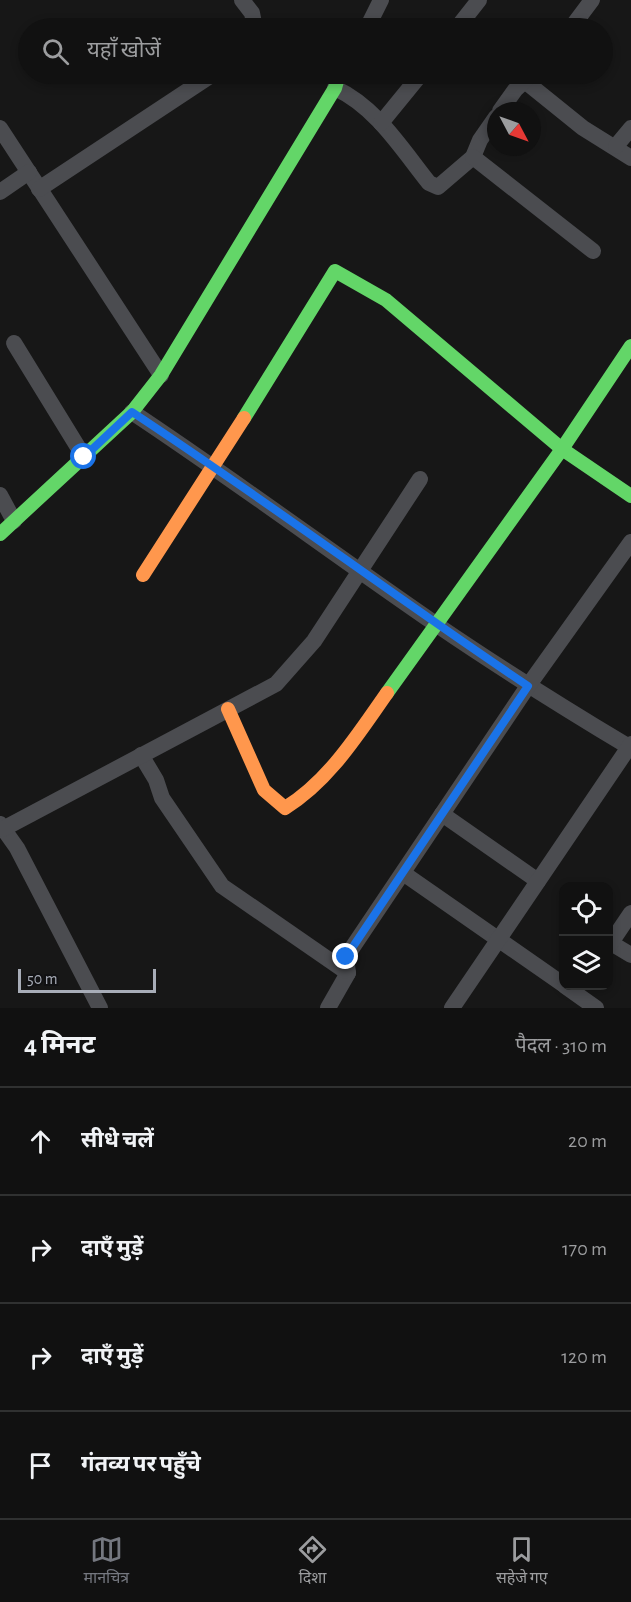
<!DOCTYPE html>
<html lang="hi">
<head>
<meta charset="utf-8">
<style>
  :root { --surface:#111; --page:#1a1a1a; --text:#f1f3f6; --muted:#9c9d9f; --line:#303131; --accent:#757880 }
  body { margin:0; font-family:"Alegreya Sans","Noto Sans Devanagari",sans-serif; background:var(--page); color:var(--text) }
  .controls { position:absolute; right:18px; bottom:18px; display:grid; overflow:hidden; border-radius:12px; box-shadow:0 3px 9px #0003 }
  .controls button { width:54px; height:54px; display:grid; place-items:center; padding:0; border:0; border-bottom:2px solid var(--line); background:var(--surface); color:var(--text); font:30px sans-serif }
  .compass { position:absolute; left:487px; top:102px; width:54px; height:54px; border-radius:50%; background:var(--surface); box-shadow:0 3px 9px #0003; rotate:131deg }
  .scale { position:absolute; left:18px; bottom:15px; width:138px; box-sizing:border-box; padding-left:6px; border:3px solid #a8adb8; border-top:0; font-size:16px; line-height:21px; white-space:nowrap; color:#a8adb8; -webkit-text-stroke:4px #111113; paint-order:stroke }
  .stop { position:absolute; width:18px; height:18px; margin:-14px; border:4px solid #1a73e8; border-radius:50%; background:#fff }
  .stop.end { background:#1a73e8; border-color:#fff; box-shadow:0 2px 6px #0008 }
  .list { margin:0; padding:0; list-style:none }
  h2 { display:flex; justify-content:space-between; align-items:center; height:78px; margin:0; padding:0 24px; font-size:26px }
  h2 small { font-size:20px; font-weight:400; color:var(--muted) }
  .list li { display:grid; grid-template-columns:39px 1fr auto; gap:18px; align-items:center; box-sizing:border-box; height:108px; padding:0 24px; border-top:2px solid var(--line) }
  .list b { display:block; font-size:22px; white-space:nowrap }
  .list em { font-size:20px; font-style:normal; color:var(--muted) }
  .icon { flex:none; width:33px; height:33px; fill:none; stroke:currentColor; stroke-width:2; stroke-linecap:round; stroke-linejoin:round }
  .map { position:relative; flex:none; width:631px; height:1008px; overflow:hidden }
  .search { position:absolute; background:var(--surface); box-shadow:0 3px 9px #0003; left:18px; right:18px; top:18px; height:66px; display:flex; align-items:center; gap:15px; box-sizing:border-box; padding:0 21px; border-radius:33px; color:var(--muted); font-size:22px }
  .sheet { height:510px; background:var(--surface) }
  nav { display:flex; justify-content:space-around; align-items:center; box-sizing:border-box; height:84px; border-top:2px solid var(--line); background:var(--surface); font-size:16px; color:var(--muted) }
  nav a { display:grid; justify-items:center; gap:3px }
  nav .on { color:var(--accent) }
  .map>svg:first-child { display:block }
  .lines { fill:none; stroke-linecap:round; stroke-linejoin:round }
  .street { stroke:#4b4c50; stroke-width:16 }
  .fast { stroke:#63d668; stroke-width:14 }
  .slow { stroke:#ff974d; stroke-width:14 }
  .route { stroke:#1a73e8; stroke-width:8 }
</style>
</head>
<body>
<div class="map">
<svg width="631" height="1008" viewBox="0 0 631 1008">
  <rect width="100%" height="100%" fill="#171717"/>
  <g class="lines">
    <g class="street">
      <polyline points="242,0 252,13 255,28"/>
      <polyline points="367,28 381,0"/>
      <polyline points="457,28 479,0"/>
      <polyline points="571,28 592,0"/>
      <polyline points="526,82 583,128 631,158"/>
      <path d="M335 88C376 107 401 148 429 183L438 187 473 157 480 140 496 117"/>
      <polyline points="500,111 515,90 532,74"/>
      <polyline points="381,123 421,74"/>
      <polyline points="0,128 161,375"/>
      <polyline points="616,146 631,128"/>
      <polyline points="473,157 593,251"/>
      <polyline points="39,189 213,74"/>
      <polyline points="0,192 29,172"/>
      <polyline points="14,343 84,457"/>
      <path d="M132 412C236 481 335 555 437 625 500 668 564 708 629 747"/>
      <polyline points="0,495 14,521"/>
      <polyline points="141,755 156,780 162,798 222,886 348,973"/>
      <polyline points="442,814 538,881"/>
      <polyline points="0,824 17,848 100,1008"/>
      <polyline points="3,829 276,684 314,641 420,479"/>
      <polyline points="403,873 564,985"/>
      <polyline points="611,943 631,955"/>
      <polyline points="608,947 631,913"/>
      <polyline points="565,986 596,1008"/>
      <polyline points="328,1008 348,973 346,957 528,686 631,542"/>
      <polyline points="452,1008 631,744"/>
    </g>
    <g class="fast">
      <polyline points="244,418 335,271 386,300 562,449 631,496"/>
      <polyline points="0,534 132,412 161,375 335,88 339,74"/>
      <polyline points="387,693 562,449 631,346"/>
    </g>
    <g class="slow">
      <polyline points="143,575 244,418"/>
      <path d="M228 709 264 790 285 808C329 781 358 734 387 693"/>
    </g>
  </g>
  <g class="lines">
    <path class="route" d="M84 457 132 412C266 500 395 597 528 686L346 957"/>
  </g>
</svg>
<div class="controls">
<button><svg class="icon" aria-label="locate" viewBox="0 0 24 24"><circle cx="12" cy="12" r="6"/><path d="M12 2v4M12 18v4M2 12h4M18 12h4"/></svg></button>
<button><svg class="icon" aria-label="layers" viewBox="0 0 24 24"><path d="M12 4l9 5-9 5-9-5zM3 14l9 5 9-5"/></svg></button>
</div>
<svg class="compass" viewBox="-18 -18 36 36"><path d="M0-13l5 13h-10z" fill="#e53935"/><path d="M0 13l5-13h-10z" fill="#9c9d9f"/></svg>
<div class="scale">50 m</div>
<div class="stop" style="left:84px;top:457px"></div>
<div class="stop end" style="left:346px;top:957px"></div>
<div class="search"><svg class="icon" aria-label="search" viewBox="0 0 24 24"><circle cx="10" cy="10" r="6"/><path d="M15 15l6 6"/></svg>यहाँ खोजें</div>
</div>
<section class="sheet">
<h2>4 मिनट<small>पैदल · 310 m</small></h2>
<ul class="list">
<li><svg class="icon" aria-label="ahead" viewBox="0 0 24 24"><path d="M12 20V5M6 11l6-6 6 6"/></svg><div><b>सीधे चलें</b></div><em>20 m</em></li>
<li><svg class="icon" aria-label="right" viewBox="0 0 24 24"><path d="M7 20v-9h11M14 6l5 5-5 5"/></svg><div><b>दाएँ मुड़ें</b></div><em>170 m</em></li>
<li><svg class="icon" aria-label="right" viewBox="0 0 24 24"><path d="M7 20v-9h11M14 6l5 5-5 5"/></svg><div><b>दाएँ मुड़ें</b></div><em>120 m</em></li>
<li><svg class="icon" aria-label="arrive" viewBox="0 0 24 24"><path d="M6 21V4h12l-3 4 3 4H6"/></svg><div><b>गंतव्य पर पहुँचे</b></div></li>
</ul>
</section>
<nav>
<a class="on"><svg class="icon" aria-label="map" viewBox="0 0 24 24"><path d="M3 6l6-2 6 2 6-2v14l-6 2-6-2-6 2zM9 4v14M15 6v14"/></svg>मानचित्र</a>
<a><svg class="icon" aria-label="directions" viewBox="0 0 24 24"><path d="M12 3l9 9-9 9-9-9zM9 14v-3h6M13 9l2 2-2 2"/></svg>दिशा</a>
<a><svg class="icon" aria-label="saved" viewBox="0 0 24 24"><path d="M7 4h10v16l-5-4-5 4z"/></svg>सहेजे गए</a>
</nav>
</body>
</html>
